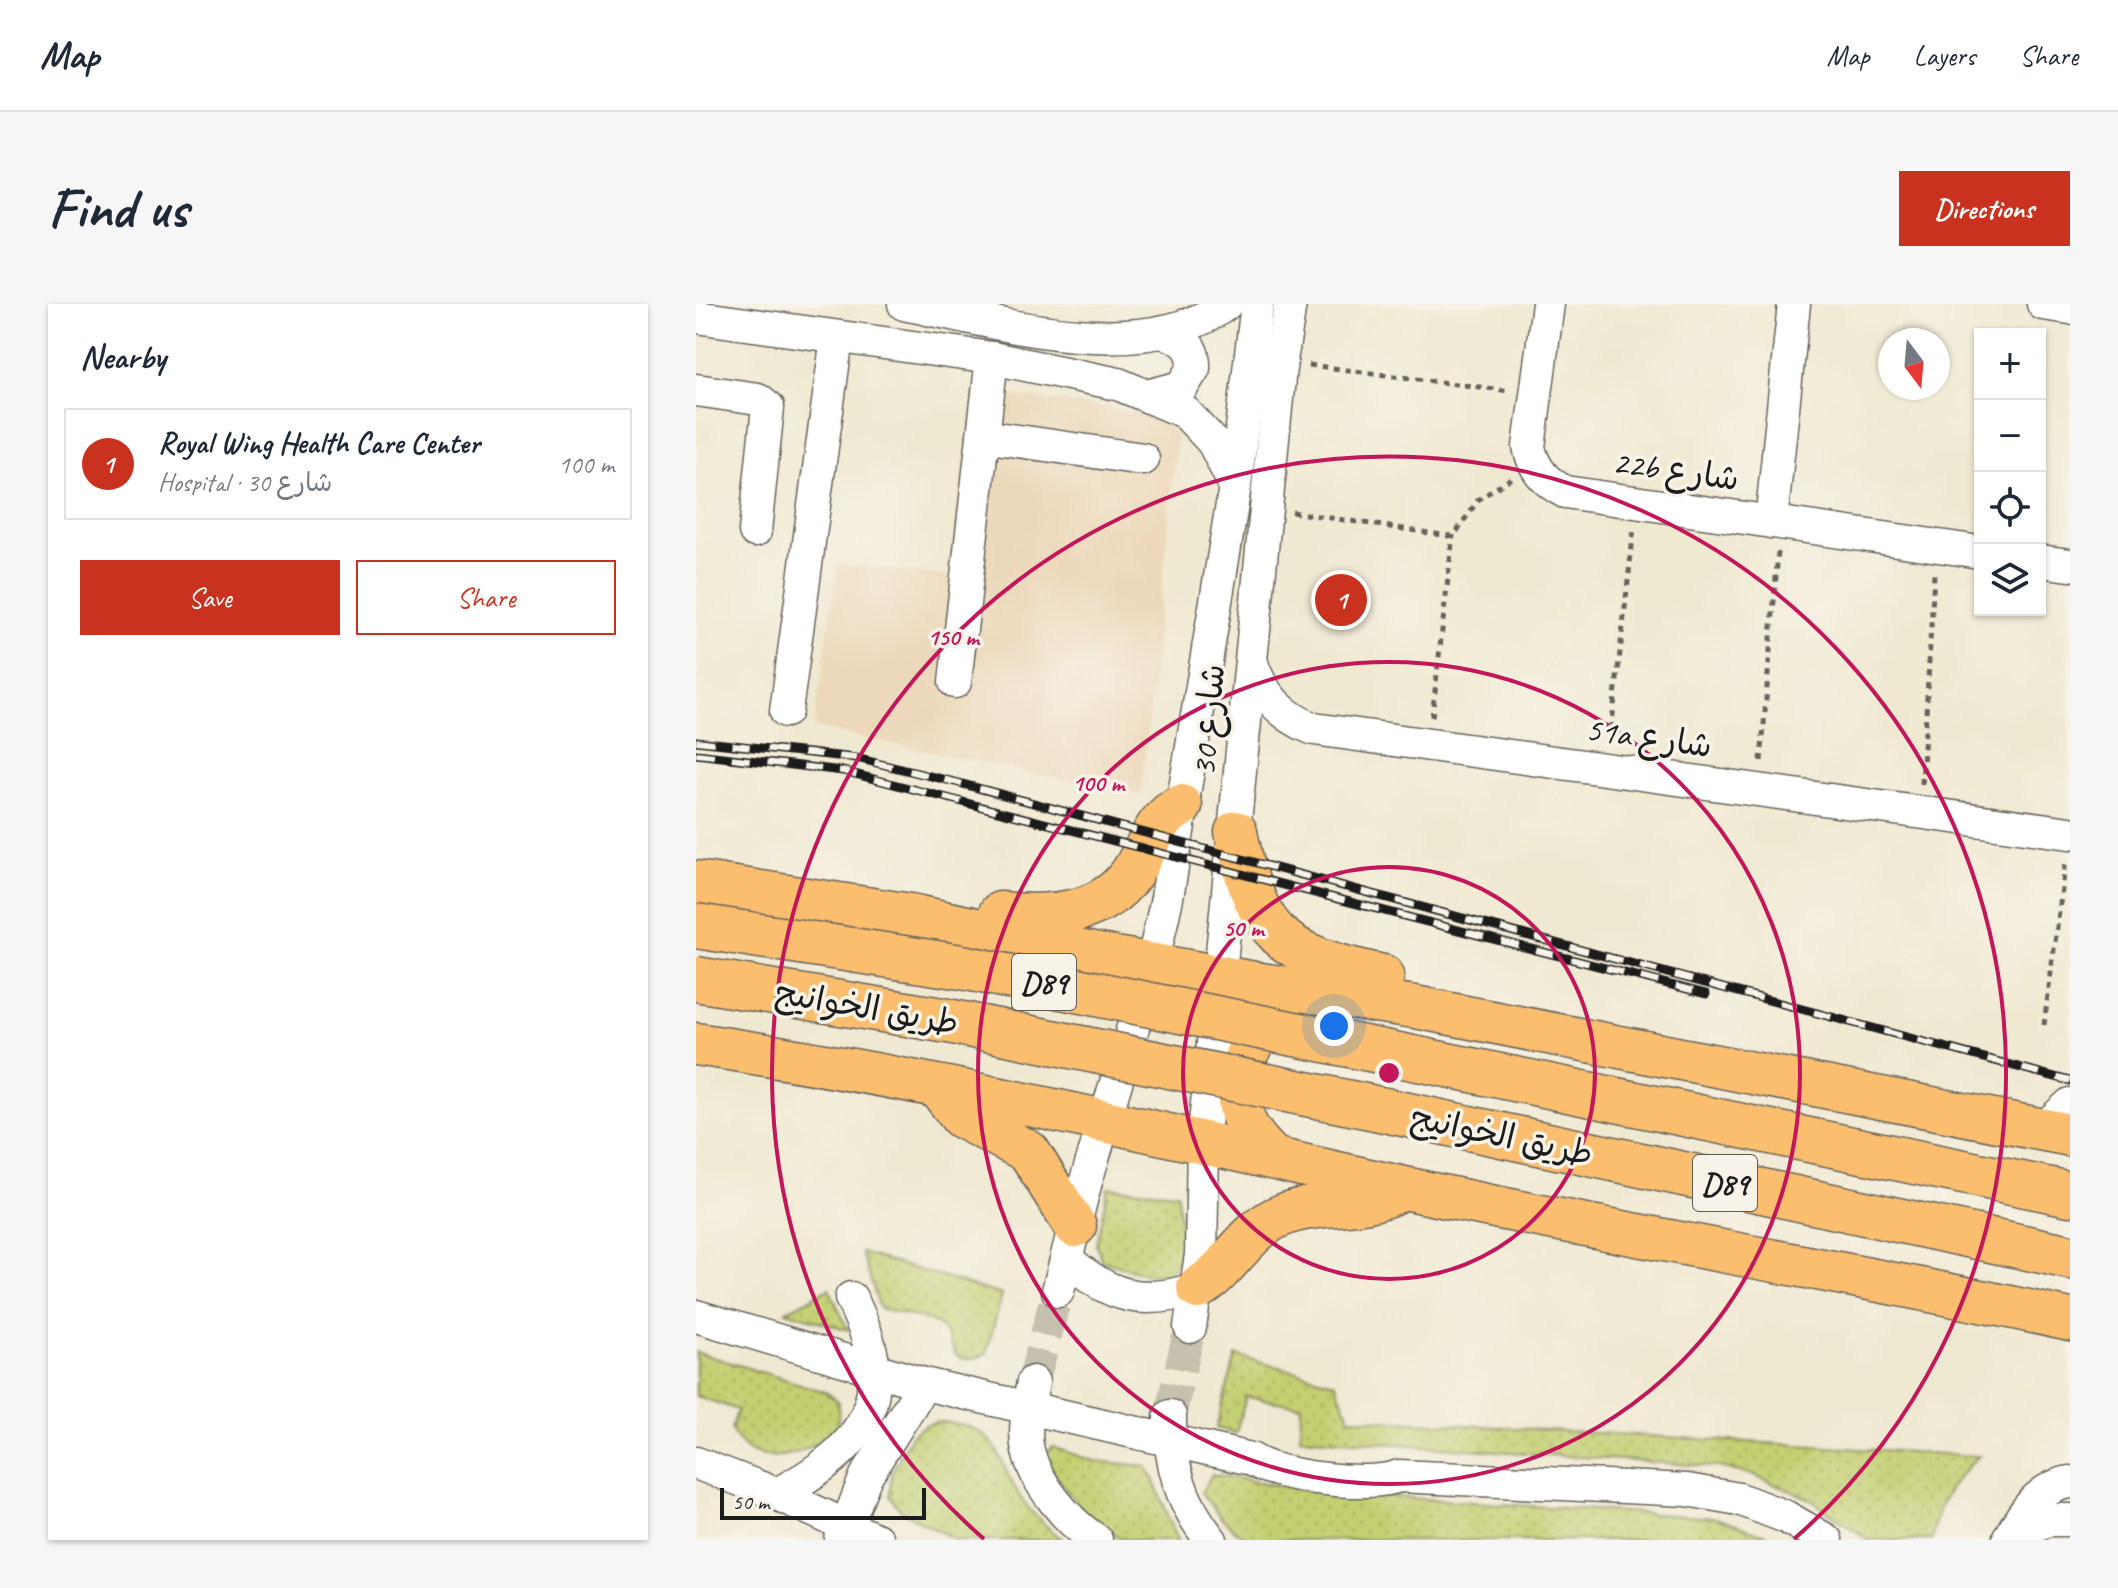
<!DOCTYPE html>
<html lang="en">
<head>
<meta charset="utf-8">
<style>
  :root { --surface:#fff; --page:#f6f6f7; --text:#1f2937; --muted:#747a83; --line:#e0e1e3; --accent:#c8321e }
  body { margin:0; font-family:Caveat,"Playpen Sans Arabic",sans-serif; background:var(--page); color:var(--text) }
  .controls { position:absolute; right:24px; top:24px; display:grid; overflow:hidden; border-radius:0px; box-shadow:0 2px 6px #0004 }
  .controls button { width:72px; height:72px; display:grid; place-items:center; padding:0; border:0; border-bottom:2px solid var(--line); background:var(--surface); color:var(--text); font:40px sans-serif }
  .compass { position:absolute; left:1182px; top:24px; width:72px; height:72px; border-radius:50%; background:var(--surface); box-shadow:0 2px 6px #0004; rotate:164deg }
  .scale { position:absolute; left:24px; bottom:20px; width:206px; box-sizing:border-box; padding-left:8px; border:4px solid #1c1c1c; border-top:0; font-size:22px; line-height:28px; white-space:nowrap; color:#1c1c1c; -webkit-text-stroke:6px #f7f3e8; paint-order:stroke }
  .you { position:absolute; left:638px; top:722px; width:28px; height:28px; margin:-20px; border:6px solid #fff; border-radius:50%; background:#1a73e8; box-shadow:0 0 0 12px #1a73e833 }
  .badge { display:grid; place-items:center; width:52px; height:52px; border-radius:50%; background:var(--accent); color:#fff; font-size:26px; font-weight:700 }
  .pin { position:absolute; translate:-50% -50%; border:4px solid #fff; box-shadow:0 2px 8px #0006 }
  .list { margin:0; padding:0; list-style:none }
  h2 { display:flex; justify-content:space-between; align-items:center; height:104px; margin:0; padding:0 32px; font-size:34px }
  h2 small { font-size:26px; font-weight:400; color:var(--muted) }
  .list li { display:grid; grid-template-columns:52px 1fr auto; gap:24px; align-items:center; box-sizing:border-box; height:112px; margin:0 16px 16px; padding:0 16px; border:2px solid var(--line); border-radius:0px }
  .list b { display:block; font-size:30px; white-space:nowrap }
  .list p { margin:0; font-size:26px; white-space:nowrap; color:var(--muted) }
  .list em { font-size:26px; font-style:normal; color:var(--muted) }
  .actions { display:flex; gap:16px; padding:24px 32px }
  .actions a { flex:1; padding:18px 0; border:2px solid var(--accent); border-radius:0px; text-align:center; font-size:28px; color:var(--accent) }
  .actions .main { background:var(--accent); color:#fff }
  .icon { flex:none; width:44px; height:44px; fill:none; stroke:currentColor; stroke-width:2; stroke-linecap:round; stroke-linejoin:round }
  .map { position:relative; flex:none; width:1374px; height:1236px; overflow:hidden; border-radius:0px }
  header { display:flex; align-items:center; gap:48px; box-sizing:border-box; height:112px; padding:0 40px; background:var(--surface); border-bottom:2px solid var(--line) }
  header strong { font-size:38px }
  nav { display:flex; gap:44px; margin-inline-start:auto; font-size:28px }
  .intro { display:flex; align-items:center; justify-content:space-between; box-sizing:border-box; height:192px; padding:0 48px }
  h1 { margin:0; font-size:56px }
  .button { padding:20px 36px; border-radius:0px; background:var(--accent); color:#fff; font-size:28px; font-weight:700 }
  main { display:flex; gap:48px; padding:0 48px }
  aside { flex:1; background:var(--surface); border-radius:0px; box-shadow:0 2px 6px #0004 }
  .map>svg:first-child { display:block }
  .built { fill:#ecd8ba }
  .grass { fill:url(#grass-dots); stroke:#707646; stroke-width:2 }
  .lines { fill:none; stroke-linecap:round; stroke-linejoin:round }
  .minor-tunnel { stroke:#c6c0ae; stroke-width:32; stroke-dasharray:32 16; stroke-linecap:butt }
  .minor-casing { stroke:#66645c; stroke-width:35 }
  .major-casing { stroke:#66645c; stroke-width:45 }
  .highway-casing { stroke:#66645c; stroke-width:47 }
  .path { stroke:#66645c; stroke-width:5; stroke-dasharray:6 6; stroke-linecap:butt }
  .minor { stroke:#fff; stroke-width:32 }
  .major { stroke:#fbbe6e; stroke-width:42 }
  .highway { stroke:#fbbe6e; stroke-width:44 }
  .rail-casing { stroke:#1c1c1c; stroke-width:9 }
  .rail { stroke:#f7f3e8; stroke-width:6; stroke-dasharray:18; stroke-linecap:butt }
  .highway-bridge-casing { stroke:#66645c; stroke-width:47; stroke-linecap:butt }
  .highway-bridge { stroke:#fbbe6e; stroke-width:44 }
  .ring { fill:none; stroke:#c2185b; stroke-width:4 }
  .labels { text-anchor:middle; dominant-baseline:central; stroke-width:7; stroke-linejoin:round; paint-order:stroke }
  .shield { fill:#f7f3e8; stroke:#5e5c59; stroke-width:2 }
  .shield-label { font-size:32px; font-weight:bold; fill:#1c1c1c }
  .street-label { font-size:34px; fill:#1c1c1c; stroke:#f7f3e8 }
  .centre { fill:#c2185b; stroke:#f7f3e8; stroke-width:4 }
  .ring-label { font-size:24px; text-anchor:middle; font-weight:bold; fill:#c2185b; stroke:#f7f3e8; stroke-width:7; stroke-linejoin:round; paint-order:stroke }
</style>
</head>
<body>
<header>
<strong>Map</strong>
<nav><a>Map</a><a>Layers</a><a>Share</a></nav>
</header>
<div class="intro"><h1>Find us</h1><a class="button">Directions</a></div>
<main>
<aside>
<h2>Nearby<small></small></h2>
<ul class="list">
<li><span class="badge">1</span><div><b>Royal Wing Health Care Center</b><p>Hospital · شارع 30</p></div><em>100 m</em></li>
</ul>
<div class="actions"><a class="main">Save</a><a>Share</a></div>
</aside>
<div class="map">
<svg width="1374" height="1236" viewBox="0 0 1374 1236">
  <defs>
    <pattern id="grass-dots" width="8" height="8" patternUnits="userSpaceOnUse" patternTransform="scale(2)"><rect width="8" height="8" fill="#c3cf71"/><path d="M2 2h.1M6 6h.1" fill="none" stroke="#a7b161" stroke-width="1.8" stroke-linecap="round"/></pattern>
  </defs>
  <rect width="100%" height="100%" fill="#f7f3e8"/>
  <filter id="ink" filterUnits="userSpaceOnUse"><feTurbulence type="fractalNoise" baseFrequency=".0125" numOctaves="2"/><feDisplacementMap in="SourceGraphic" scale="16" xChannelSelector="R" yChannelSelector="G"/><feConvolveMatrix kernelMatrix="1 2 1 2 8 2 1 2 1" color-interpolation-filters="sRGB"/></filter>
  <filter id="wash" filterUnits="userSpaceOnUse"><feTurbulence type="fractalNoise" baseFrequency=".006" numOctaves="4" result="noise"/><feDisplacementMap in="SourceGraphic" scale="32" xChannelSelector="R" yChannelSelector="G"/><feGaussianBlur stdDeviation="1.8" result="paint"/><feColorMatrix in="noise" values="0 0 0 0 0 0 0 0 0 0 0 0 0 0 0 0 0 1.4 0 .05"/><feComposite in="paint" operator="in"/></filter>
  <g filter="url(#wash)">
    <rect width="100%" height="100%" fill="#f0e9d2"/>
    <polygon class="built" points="278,86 460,111 481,132 445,491 118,424 142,260 252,272"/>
    <g class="grass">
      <path d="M412 883 481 889C482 916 492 949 473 970H448L406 957 400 940Z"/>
      <path d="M166 949 306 991 290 1050C249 1069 262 1033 240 1020 225 1012 202 1010 184 1005Z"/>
      <polygon points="133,984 152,1026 90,1007"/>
      <path d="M0 1048 130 1088 143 1098 142 1121C119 1151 52 1172 35 1124L42 1106 0 1092Z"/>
      <path d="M540 1052 639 1078 654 1114 1283 1152C1257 1175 1239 1201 1236 1236H1173L1112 1194 1053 1170 1023 1163 604 1133 605 1102 550 1093 540 1129 520 1124Z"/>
      <path d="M244 1118C308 1121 298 1156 327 1197 338 1212 353 1225 367 1236H260L205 1207 194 1192 195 1170 215 1131 229 1121Z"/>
      <path d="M357 1143 398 1157 450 1162C462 1174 470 1216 483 1236 468 1236 447 1236 432 1236 393 1226 367 1183 348 1151Z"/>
      <polygon points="516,1170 622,1188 1020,1214 1084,1236 551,1236 526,1215 505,1189"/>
    </g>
  </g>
  <g filter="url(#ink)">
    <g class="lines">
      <g class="minor-tunnel">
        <polyline points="337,1078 362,987"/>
        <polyline points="474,1112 494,1023"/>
      </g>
      <g class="minor-casing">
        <g id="minor">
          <path d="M208 0C300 18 449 63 530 0"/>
          <path d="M852 0 833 143C838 165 849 178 869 188L1284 248"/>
          <polyline points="1347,0 1374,4"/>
          <polyline points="0,13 296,54 422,80 489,108 517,138 539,182"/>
          <polyline points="0,86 62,95 72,103 59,227"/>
          <path d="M455 91 486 83 498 64C499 41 485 33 465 28"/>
          <polyline points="287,132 447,155"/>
          <polyline points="1075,218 1098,0"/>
          <polyline points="1344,257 1374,261"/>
          <path d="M556 359C566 392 587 413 618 425L1374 529"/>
          <polyline points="259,378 296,54"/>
          <polyline points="90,407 141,33"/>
          <polyline points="1348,824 1374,800"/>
          <path d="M371 955C413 994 448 1002 502 984"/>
          <polyline points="362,987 390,877 456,661 471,594 539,182 561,0"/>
          <path d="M0 1012 228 1080 555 1155C580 1173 674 1184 703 1172L991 1186 1043 1195 1090 1213 1130 1236"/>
          <polyline points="494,1023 505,951 507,840 584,64 594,0"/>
          <path d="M337 1078C333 1099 327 1126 332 1147 340 1180 372 1218 400 1236"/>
          <path d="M474 1112C473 1160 485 1199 515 1236"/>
          <polyline points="0,1159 81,1190 181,1236"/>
          <path d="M81 1190C172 1142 204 1092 155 994"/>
          <path d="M1314 1232C1328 1207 1343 1183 1374 1178"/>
          <polyline points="1313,1233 1351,1216 1374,1216"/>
          <polyline points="145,1236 170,1172 228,1080"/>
        </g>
      </g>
      <g class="major-casing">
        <g id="major">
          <path d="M540 528C561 634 585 650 687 672"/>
          <polyline points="0,578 215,611 397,650 558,679 719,703 1374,831"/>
          <path d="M304 609C355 614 413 612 441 560 454 537 460 515 485 502"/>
          <path d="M0 740C237 775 471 831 704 883 926 932 1152 967 1374 1016"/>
          <polyline points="242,783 265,813 333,848 379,922"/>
          <path d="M576 853C567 844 558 835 552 824 528 782 550 725 596 709"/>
          <path d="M502 984C533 965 548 930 580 914 619 895 664 907 701 887"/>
        </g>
      </g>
      <g class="highway-casing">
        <g id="highway">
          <polyline points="693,749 1374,890"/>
          <polyline points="684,805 1374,953"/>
        </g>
      </g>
      <g class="path">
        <polyline points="613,61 814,87"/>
        <polyline points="596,208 753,232 761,227 782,196 815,174"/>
        <polyline points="736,413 757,231"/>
        <polyline points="914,437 938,224"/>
        <polyline points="1065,457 1082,248"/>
        <polyline points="1226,480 1238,270"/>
        <polyline points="1348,721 1370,555"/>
      </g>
      <use href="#minor" class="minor"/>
      <use href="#major" class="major"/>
      <use href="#highway" class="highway"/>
      <g class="rail-casing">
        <g id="rail">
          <polyline points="0,437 160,454 263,479 1374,777"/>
          <polyline points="0,450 147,467 1010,690"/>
        </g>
      </g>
      <use href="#rail" class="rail"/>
      <g class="highway-bridge-casing">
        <g id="highway-bridge">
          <polyline points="0,622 266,663 693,749"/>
          <polyline points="0,675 252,717 684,805"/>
        </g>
      </g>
      <use href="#highway-bridge" class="highway-bridge"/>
    </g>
  </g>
  <g class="ring">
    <circle cx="693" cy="769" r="206"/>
    <circle cx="693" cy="769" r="411"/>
    <path d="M288 1235A617 617 0 1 1 1098 1235"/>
  </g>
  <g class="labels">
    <g class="shield">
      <rect x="316" y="650" width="64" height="56" rx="6"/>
      <rect x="997" y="851" width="64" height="56" rx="6"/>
    </g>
    <g class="shield-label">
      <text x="348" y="678">D89</text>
      <text x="1029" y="879">D89</text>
    </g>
    <g class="street-label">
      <text transform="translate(980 166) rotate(8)">22b شارع</text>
      <text transform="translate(512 416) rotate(-85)">شارع 30</text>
      <text transform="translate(953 433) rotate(8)">51a شارع</text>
      <text transform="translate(171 703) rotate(10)">طريق الخوانيج</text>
      <text transform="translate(806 831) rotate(12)">طريق الخوانيج</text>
    </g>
  </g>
  <circle cx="693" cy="769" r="12" class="centre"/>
  <g class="ring-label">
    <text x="257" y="341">150 m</text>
    <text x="402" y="487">100 m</text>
    <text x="547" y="632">50 m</text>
  </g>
</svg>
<div class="controls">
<button>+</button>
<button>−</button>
<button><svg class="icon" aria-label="locate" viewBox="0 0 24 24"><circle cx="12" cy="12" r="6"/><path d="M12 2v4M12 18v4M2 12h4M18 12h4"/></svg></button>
<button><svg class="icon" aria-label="layers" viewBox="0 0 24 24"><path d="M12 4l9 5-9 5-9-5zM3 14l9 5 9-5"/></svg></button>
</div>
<svg class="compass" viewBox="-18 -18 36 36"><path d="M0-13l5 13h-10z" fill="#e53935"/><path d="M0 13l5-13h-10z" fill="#747a83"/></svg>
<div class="scale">50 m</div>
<div class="you"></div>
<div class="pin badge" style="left:645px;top:296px">1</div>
</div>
</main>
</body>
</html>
